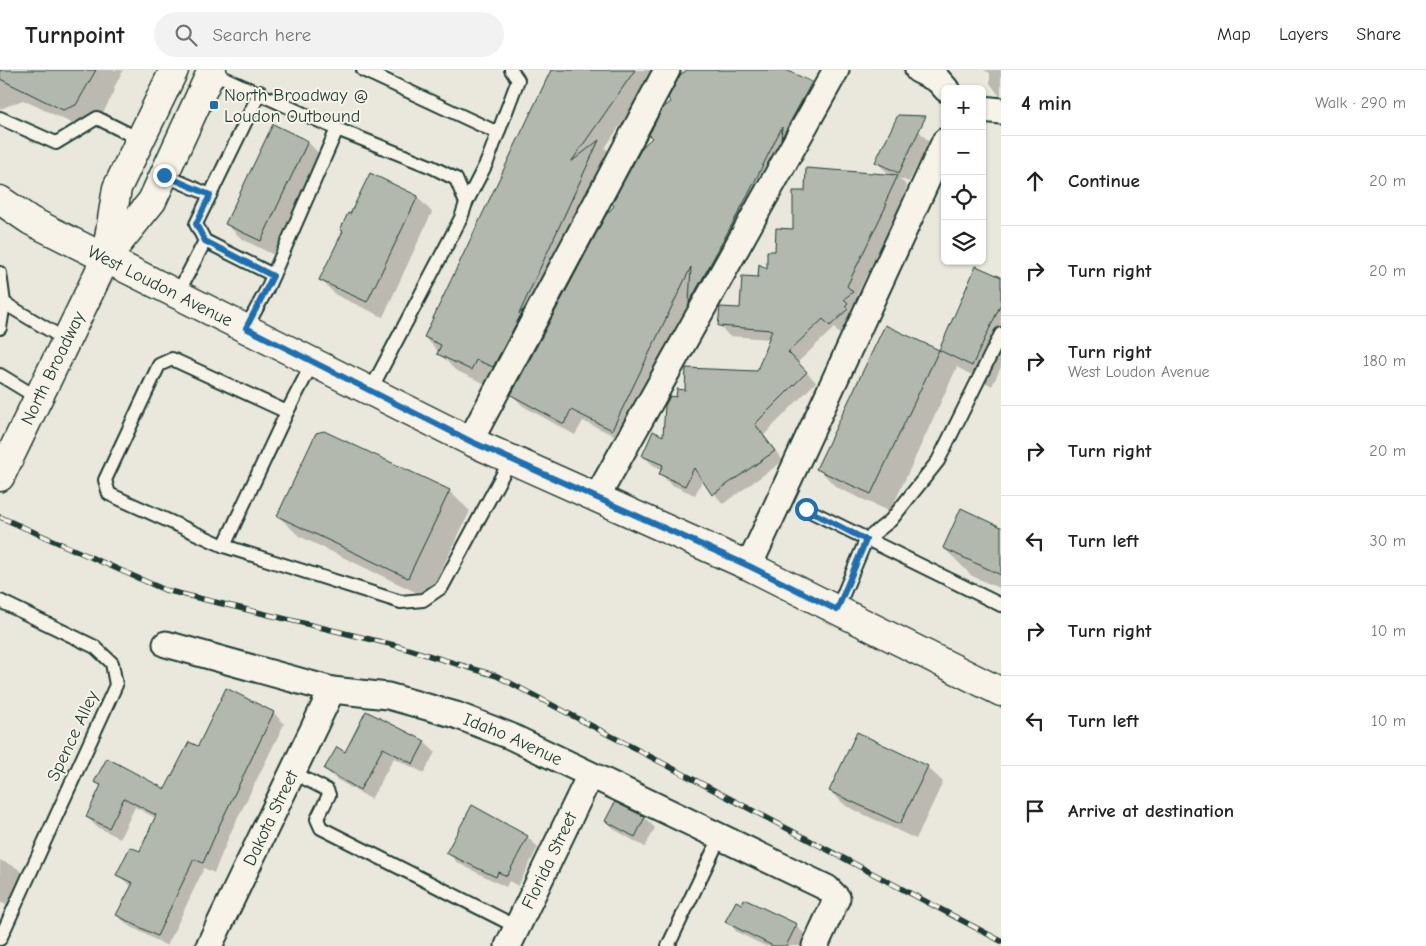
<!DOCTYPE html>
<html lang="en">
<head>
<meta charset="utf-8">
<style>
  :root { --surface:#fff; --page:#f2f2f2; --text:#222; --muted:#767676; --line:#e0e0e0 }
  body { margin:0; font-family:"Comic Neue",sans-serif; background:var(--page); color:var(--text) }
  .controls { position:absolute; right:15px; top:15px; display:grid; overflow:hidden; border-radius:8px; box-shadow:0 1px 4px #0004 }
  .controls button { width:45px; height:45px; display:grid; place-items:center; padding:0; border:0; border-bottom:1px solid var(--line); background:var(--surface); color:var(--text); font:25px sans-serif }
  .stop { position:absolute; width:15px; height:15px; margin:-11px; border:4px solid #1f6fb2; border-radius:50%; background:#fff }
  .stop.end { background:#1f6fb2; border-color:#fff; box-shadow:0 1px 5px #0008 }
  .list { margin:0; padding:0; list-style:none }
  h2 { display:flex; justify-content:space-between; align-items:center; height:65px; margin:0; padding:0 20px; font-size:21px }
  h2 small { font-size:16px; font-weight:400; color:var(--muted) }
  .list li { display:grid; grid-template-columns:32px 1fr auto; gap:15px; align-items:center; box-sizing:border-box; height:90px; padding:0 20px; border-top:1px solid var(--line) }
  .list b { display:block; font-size:19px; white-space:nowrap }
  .list p { margin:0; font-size:16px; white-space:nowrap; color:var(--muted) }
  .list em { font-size:16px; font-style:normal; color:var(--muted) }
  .icon { flex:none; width:28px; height:28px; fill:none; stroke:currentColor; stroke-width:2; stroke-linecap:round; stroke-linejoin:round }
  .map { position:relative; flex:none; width:1001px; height:876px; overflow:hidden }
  header { display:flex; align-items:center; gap:30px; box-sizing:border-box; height:70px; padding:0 25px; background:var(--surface); border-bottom:1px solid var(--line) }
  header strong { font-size:24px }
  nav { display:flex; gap:28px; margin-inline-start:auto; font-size:18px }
  .search { width:350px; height:45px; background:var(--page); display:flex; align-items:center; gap:12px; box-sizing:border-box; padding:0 18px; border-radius:28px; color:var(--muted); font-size:19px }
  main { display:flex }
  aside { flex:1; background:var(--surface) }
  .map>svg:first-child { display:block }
  .shadow { fill:#0003 }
  .building { fill:#b2b8ae; stroke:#1f3d34 }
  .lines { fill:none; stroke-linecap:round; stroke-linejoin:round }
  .service-casing { stroke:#1f3d34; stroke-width:16 }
  .minor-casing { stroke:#1f3d34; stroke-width:29 }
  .secondary-casing { stroke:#1f3d34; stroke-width:31 }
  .primary-casing { stroke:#1f3d34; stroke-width:31 }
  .service { stroke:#f7f3e8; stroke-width:12 }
  .minor { stroke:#f7f3e8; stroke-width:25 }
  .secondary { stroke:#f7f3e8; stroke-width:28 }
  .primary { stroke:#f7f3e8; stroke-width:28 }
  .rail-casing { stroke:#1f3d34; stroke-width:5.5 }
  .rail { stroke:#f7f3e8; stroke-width:4; stroke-dasharray:11; stroke-linecap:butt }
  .route { stroke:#1f6fb2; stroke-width:6 }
  .poi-dot { fill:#1f6fb2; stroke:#f7f3e8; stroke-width:2 }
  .labels { text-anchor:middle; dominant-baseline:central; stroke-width:4; stroke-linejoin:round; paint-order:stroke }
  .poi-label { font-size:18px; fill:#1f3d34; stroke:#f7f3e8; text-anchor:start }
  .street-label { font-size:18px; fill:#1f3d34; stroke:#f7f3e8 }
</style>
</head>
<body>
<header>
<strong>Turnpoint</strong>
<div class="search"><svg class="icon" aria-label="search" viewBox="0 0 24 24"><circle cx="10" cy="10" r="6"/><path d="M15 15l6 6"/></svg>Search here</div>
<nav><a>Map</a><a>Layers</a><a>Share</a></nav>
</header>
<main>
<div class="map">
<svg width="1001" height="876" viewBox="0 0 1001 876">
  <rect width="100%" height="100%" fill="#eae8dd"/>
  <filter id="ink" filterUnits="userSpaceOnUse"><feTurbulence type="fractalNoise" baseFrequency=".02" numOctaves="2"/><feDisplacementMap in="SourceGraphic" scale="10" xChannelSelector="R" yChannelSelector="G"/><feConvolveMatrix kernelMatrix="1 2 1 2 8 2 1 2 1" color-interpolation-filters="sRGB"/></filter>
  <g filter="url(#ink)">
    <g class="shadow">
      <polygon points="0,0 123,0 114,18 115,21 96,55 84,59 23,30 0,39"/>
      <polygon points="552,0 657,0 605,78 615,87 488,315 455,300 425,267"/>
      <polygon points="689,0 785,0 812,13 823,24 701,243 691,232 624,370 583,351 575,365 523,336 512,325"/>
      <polygon points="984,0 1001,0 1001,28 990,13 990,3"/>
      <polygon points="897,51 919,61 929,72 909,112 899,108 907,116 896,145 856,227 861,232 853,240 857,244 857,250 840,265 834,258 797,293 816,312 764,365 783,391 723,434 703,409 695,425 670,414 661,404 662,400 653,395 643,386 664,367 677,328 687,321 758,302 770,269 729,266 720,256 741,239 759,209 768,201 776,183 795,160 806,122 894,105 887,102 876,92"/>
      <polygon points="273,56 308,72 323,88 276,186 242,169 226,154"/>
      <polygon points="417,127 432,142 383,247 336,225 321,210 344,162 341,159"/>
      <polygon points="977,198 1001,209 1001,297 992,316 957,297 890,442 836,417 818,398 886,256 939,282"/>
      <polygon points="449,421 470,441 428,528 299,466 278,446"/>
      <polygon points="1001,458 1001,519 972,506 944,478"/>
      <polygon points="227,620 274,643 284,654 230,764 214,803 204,798 167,876 128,855 117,845 132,817 118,805 140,783 156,748 135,737 120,768 97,757 87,747 101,717 96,712 166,721 198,678"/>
      <polygon points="424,672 435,682 424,703 394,688 371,729 336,709 325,699 346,683"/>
      <polygon points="927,697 943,712 916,769 846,736 830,721"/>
      <polygon points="616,734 645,748 655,758 645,777 617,761 606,751"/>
      <polygon points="527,767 538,777 518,816 509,811 506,817 458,793 448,783"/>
      <polygon points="0,790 17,798 30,811 17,840 0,832"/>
      <polygon points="727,851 796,855 806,866 801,876 765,876 737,862"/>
    </g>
    <g class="building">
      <polygon points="0,0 96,0 76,35 63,40 0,9"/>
      <polygon points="551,0 635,0 571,92 599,70 519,244 524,239 493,297 476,290 471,300 437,284 441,275 424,267"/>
      <polygon points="687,0 786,0 812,12 781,69 782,57 747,127 689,233 691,197 612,360 571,340 564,354 511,325 606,145 614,136 612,133 643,76 652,68 649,65 662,39 671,32 668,28 680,5"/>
      <polygon points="898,45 926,46 899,103 875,92"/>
      <polygon points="273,54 308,71 261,171 225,154"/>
      <polygon points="806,98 898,105 885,133 887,134 847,216 853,222 844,229 848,233 845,236 848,239 830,256 823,249 788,282 807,302 755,354 775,381 712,425 694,398 685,416 659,404 663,395 642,386 653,361 663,366 665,336 670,326 676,327 677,319 685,320 686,298 757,301 772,260 718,256 720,237 740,238 742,206 758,207 759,194 767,199 767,181 775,181 776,158 793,159 793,121 805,121"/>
      <polygon points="370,103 418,126 367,232 319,210 343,161 340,160 348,143 350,144"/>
      <polygon points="976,196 1001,207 1001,234 972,296 939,280"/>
      <polygon points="885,255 939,280 871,424 816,399"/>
      <polygon points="324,361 450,420 408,508 277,446 316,363"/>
      <polygon points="961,438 1001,457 1001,505 943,478"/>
      <polygon points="226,618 274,642 220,754 203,793 194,789 157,866 116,845 133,813 116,805 130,777 140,781 156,745 124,728 109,758 86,747 101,715 94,712 107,688 165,719 189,672 198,676"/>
      <polygon points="366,641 425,671 413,694 383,678 360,720 324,699 337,677 345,682"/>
      <polygon points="857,662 928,696 900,754 829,721"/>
      <polygon points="615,732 645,747 635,767 605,751"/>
      <polygon points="472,735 528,766 507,806 498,802 496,807 446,783"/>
      <polygon points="744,829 797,854 786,876 773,876 725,852 736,831 742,834"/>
    </g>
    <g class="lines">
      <g class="service-casing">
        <g id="service">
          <polyline points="363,0 498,63 518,10 511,0"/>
          <polyline points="211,2 337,59 432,97 456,109 466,133 461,148 370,321"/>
          <polyline points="260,22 196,154 205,171 273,205"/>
          <polyline points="0,48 56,73 97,48 141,70"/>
          <polyline points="164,105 210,125"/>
          <polyline points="466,133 487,92 498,63"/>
          <polyline points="0,203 4,233 0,258"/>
          <polyline points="178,223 205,171"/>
          <polyline points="4,233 66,270"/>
          <polyline points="246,258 267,219 337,59"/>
          <polyline points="313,292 287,342 172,289 159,295 105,410 109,424 224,476 401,532 423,530 442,517 511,389"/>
          <polyline points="0,305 38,328"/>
          <polyline points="806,439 1001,535"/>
          <polyline points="224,476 287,342"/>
          <polyline points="0,531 95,577 112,593 116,615 0,869"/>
          <polyline points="837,539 866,470 891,450 938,391 1001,264"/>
          <polyline points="292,702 327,720 329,725 317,749 321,758 517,857"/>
          <polyline points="668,876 720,767"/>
        </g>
      </g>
      <g class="minor-casing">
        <g id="minor">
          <polyline points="918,0 938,10 946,19"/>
          <polyline points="982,39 1001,41"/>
          <polyline points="470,371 667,0"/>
          <polyline points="597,427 836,0"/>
          <polyline points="749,496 945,71"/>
          <path id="s1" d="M166 574 332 620 388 626 456 645 510 666 827 818 837 828 815 876"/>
          <path id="s2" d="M209 876 332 620"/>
          <path id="s3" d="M508 876 590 705"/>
        </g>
      </g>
      <g class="secondary-casing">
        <g id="secondary">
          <path id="s4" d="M0 130 31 151 470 371 749 496 1001 622"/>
        </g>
      </g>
      <g class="primary-casing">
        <g id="primary">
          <polyline points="106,187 117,118 174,0"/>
          <path id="s5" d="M0 407 106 188 152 131 212 0"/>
        </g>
      </g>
      <use href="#service" class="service"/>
      <use href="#minor" class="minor"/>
      <use href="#secondary" class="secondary"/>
      <use href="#primary" class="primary"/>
      <g class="rail-casing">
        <polyline id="rail" points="0,447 165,520 394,575 497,606 1001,871"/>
      </g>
      <use href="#rail" class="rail"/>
    </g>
  </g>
  <g class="lines" filter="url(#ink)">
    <polyline class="route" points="164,105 210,125 196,154 205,171 273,206 246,258 470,371 749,496 837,540 866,470 806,439"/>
  </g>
  <rect class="poi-dot" x="209" y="30" width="10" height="10" rx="2.5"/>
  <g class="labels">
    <g class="poi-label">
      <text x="224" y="25">North Broadway @<tspan x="224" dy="21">Loudon Outbound</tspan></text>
    </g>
    <g class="street-label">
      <text stroke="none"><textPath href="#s4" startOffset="182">West Loudon Avenue</textPath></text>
      <text stroke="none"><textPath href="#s5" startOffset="121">North Broadway</textPath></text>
      <text transform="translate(73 666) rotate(-65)">Spence Alley</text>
      <text stroke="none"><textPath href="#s1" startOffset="361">Idaho Avenue</textPath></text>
      <text stroke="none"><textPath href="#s2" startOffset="142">Dakota Street</textPath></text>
      <text stroke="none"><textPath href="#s3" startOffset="95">Florida Street</textPath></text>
    </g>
  </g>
</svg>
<div class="controls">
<button>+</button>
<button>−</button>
<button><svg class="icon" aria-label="locate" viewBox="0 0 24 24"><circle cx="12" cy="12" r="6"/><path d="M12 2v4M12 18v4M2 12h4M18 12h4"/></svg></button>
<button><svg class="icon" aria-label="layers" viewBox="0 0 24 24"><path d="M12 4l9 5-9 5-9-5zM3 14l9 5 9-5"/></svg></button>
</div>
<div class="stop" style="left:806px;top:439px"></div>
<div class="stop end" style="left:164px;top:105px"></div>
</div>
<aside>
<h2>4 min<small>Walk · 290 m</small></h2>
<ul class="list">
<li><svg class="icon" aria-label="ahead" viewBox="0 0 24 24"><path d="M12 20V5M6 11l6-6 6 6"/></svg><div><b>Continue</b></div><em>20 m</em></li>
<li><svg class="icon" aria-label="right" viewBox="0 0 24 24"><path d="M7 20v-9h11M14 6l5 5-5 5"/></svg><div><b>Turn right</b></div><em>20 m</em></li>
<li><svg class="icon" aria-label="right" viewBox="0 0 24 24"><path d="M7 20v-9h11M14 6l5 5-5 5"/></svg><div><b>Turn right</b><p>West Loudon Avenue</p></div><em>180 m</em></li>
<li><svg class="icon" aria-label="right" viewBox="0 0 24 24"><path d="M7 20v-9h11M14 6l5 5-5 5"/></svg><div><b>Turn right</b></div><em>20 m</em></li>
<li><svg class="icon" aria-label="left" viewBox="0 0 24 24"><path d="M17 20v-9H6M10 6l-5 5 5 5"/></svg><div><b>Turn left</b></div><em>30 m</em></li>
<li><svg class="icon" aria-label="right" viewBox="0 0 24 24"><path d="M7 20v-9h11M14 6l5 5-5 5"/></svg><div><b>Turn right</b></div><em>10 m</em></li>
<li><svg class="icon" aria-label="left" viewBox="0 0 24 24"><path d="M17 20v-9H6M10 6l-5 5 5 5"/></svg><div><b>Turn left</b></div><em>10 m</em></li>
<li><svg class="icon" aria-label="arrive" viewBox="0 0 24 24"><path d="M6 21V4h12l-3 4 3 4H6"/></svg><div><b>Arrive at destination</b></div></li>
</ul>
</aside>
</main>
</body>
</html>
